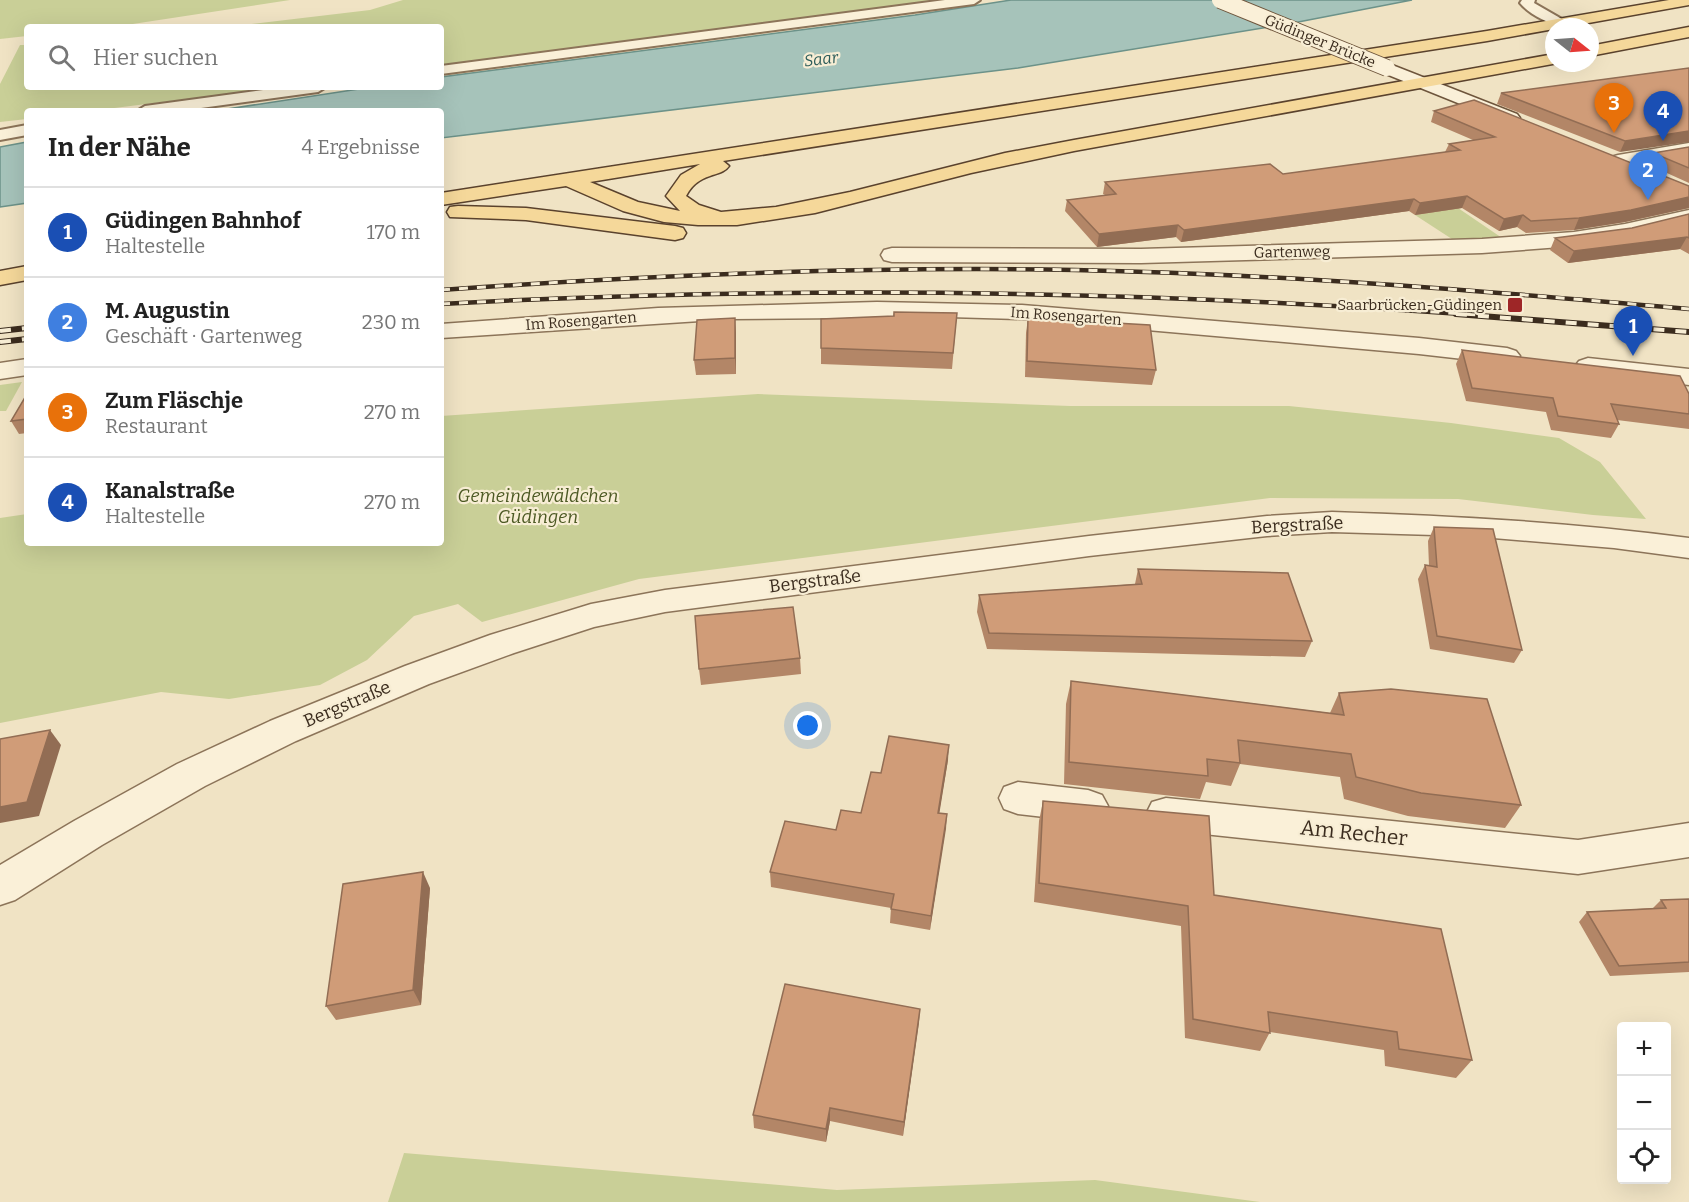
<!DOCTYPE html>
<html lang="de">
<head>
<meta charset="utf-8">
<style>
  :root { --surface:#fff; --page:#f2f2f2; --text:#222; --muted:#767676; --line:#e0e0e0; --accent:#9e2627 }
  body { margin:0; font-family:Bitter,serif; background:var(--page); color:var(--text) }
  .controls { position:absolute; right:18px; bottom:18px; display:grid; overflow:hidden; border-radius:6px; box-shadow:0 6px 24px #0002 }
  .controls button { width:54px; height:54px; display:grid; place-items:center; padding:0; border:0; border-bottom:2px solid var(--line); background:var(--surface); color:var(--text); font:30px sans-serif }
  .compass { position:absolute; left:1545px; top:18px; width:54px; height:54px; border-radius:50%; background:var(--surface); box-shadow:0 6px 24px #0002; rotate:107deg }
  .you { position:absolute; left:808px; top:726px; width:21px; height:21px; margin:-15px; border:4px solid #fff; border-radius:50%; background:#1a73e8; box-shadow:0 0 0 9px #1a73e833 }
  .badge { display:grid; place-items:center; width:39px; height:39px; border-radius:50%; background:var(--accent); color:#fff; font-size:20px; font-weight:700 }
  .pin { position:absolute; translate:-50% -50px; filter:drop-shadow(0 2px 3px #0008) }
  .pin::after { content:''; position:absolute; top:32px; width:21px; height:18px; background:inherit; clip-path:polygon(0 0,100% 0,50% 100%) }
  .list { margin:0; padding:0; list-style:none }
  h2 { display:flex; justify-content:space-between; align-items:center; height:78px; margin:0; padding:0 24px; font-size:26px }
  h2 small { font-size:20px; font-weight:400; color:var(--muted) }
  .list li { display:grid; grid-template-columns:39px 1fr auto; gap:18px; align-items:center; box-sizing:border-box; height:90px; padding:0 24px; border-top:2px solid var(--line) }
  .list b { display:block; font-size:22px; white-space:nowrap }
  .list p { margin:0; font-size:20px; white-space:nowrap; color:var(--muted) }
  .list em { font-size:20px; font-style:normal; color:var(--muted) }
  .icon { flex:none; width:33px; height:33px; fill:none; stroke:currentColor; stroke-width:2; stroke-linecap:round; stroke-linejoin:round }
  .map { position:relative; flex:none; width:1689px; height:1202px; overflow:hidden }
  .search { position:absolute; background:var(--surface); box-shadow:0 6px 24px #0002; left:24px; top:24px; width:420px; height:66px; display:flex; align-items:center; gap:15px; box-sizing:border-box; padding:0 21px; border-radius:6px; color:var(--muted); font-size:22px }
  .panel { position:absolute; background:var(--surface); box-shadow:0 6px 24px #0002; left:24px; top:108px; width:420px; height:438px; border-radius:6px }
  .map>svg:first-child { display:block }
  .green { fill:#c9cf97 }
  .water { fill:#a6c3ba; stroke:#6c9289; stroke-width:1.5 }
  .lines { fill:none; stroke-linecap:round; stroke-linejoin:round }
  .service-casing { stroke:#8c7459; stroke-width:4 }
  .minor-casing { stroke:#8c7459; stroke-width:3 }
  .tertiary-casing { stroke:#8c7459; stroke-width:3 }
  .secondary-casing { stroke:#6e553c; stroke-width:3 }
  .primary-casing { stroke:#5a422d; stroke-width:3 }
  .service { fill:#faf0d8; fill-rule:evenodd }
  .minor { fill:#faf0d8; fill-rule:evenodd }
  .tertiary { fill:#faf0d8; fill-rule:evenodd }
  .secondary { fill:#faf0d8; fill-rule:evenodd }
  .primary { fill:#f5d89a; fill-rule:evenodd }
  .rail-far1-casing { stroke:#3b2c1e; stroke-width:4.5 }
  .rail-casing { stroke:#3b2c1e; stroke-width:6 }
  .rail-far1 { stroke:#f7edd4; stroke-width:3; stroke-dasharray:9; stroke-linecap:butt }
  .rail { stroke:#f7edd4; stroke-width:4; stroke-dasharray:11; stroke-linecap:butt }
  .secondary-bridge-casing { stroke:#6e553c; stroke-width:18; stroke-linecap:butt }
  .secondary-bridge { stroke:#faf0d8; stroke-width:16 }
  .wall { fill:#b38667 }
  .shaded-wall { fill:#926d54 }
  .building { fill:#d09c78; stroke:#926d54; stroke-width:1.5 }
  .poi-dot { fill:#9e2627; stroke:#f7edd4; stroke-width:2 }
  .labels { text-anchor:middle; dominant-baseline:central; stroke-width:4.5; stroke-linejoin:round; paint-order:stroke }
  .far-street-label { font-size:15px; fill:#3b2c1e; stroke:#f7edd4 }
  .far-poi-label { font-size:15px; fill:#3b2c1e; stroke:#f7edd4; text-anchor:end }
  .far-water-label { font-size:16px; font-style:italic; fill:#2c5c59; stroke:#f7edd4 }
  .park-label { font-size:18px; font-style:italic; fill:#4c5923; stroke:#f7edd4 }
  .street-label { font-size:18px; fill:#3b2c1e; stroke:#f7edd4 }
  .near-street-label { font-size:21px; fill:#3b2c1e; stroke:#f7edd4 }
</style>
</head>
<body>
<div class="map">
<svg width="1689" height="1202" viewBox="0 0 1689 1202">
  <rect width="100%" height="100%" fill="#f0e3c4"/>
  <g class="green">
    <polygon points="0,0 290,0 113,27 27,27 27,36 0,39"/>
    <polygon points="403,0 948,0 441,67 441,27 226,27 370,10"/>
    <polygon points="20,45 27,45 27,87 284,87 90,111 27,111 27,119 0,122 0,84"/>
    <polygon points="1458,208 1505,240 1455,241 1415,215"/>
    <polygon points="22,382 6,411 0,411 0,385"/>
    <polygon points="758,394 1070,406 1289,406 1451,423 1559,438 1600,462 1646,519 1593,515 1458,499 1270,498 639,579 482,622 458,604 414,616 367,660 320,685 229,699 161,692 0,723 0,518 27,514 27,543 441,543 441,416"/>
    <polygon points="404,1153 837,1190 1095,1180 1260,1202 388,1202"/>
  </g>
  <g class="water">
    <polygon points="1011,0 1412,0 1293,23 1018,68 441,138 441,111 214,111 372,87 441,87 441,77 915,15"/>
    <polygon points="27,142 27,203 0,207 0,147"/>
  </g>
  <g class="lines">
    <g class="service-casing">
      <g id="service">
        <polygon points="945,0 980,0 974,4 441,74 441,66"/>
        <path d="M1522 0H1535L1534 3 1567 22 1560 26C1546 22 1529 14 1520 3Z"/>
        <polygon points="285,87 326,87 318,92 179,111 137,111 145,106"/>
        <polygon points="27,125 27,135 0,140 0,130"/>
      </g>
    </g>
    <g class="minor-casing">
      <g id="minor">
        <polygon points="1689,143 1689,155 1618,167 1611,165 1608,161 1611,157 1618,155"/>
        <polygon points="1689,210 1689,222 1625,238 1574,246 1482,253 1141,263 892,262 884,260 881,255 884,250 892,248 1141,249 1482,239 1574,232 1625,224"/>
        <path d="M1332 512C1452 516 1570 522 1689 538V558L1614 548 1469 536 1332 532 1267 536 1089 556 665 612 594 627 514 653 429 684 296 741 205 786 102 845 15 900 0 905V865L74 821 177 764 270 721 405 666 490 635 591 604 665 590 1089 536 1267 516Z"/>
        <polygon points="1018,782 1088,790 1102,795 1108,806 1102,817 1088,822 1018,814 1004,809 999,798 1004,787"/>
        <polygon points="1166,798 1578,840 1689,823 1689,857 1578,874 1166,830 1152,826 1146,814 1152,802"/>
      </g>
    </g>
    <g class="tertiary-casing">
      <g id="tertiary">
        <polygon points="877,302 1022,305 1419,338 1507,348 1516,351 1520,356 1516,361 1507,364 1419,354 1022,319 949,317 731,319 441,338 441,324 658,308"/>
        <polygon points="1588,358 1689,369 1689,385 1579,371 1575,366 1579,361"/>
        <polygon points="27,359 27,375 0,379 0,363"/>
      </g>
    </g>
    <g class="secondary-casing">
      <polygon id="secondary" points="1387,63 1517,114 1520,118 1517,122 1505,122 1381,72 1379,68"/>
    </g>
    <g class="primary-casing">
      <g id="primary">
        <path d="M1669 0H1689V5L1566 27H1554V29L1487 41 723 161 729 166C721 178 699 171 686 196L699 205 721 212 776 207 850 192 1005 153 1074 140 1554 54V63H1558L1074 151 971 173 815 213 737 225H698L664 222 623 211 566 186 441 205V193L1487 31ZM700 164 681 175 666 196 680 211 638 202 590 182Z"/>
        <polygon points="1689,27 1689,37 1590,56 1590,46"/>
        <polygon points="458,206 526,208 675,226 683,228 686,233 683,238 675,240 526,220 450,217 447,212 450,207"/>
        <polygon points="27,266 27,280 0,285 0,271"/>
      </g>
    </g>
    <use href="#service" class="service"/>
    <use href="#minor" class="minor"/>
    <use href="#tertiary" class="tertiary"/>
    <use href="#secondary" class="secondary"/>
    <use href="#primary" class="primary"/>
    <g class="rail-far1-casing">
      <g id="rail-far1">
        <path d="M441 290C652 275 863 266 1075 270 1280 274 1485 291 1689 309"/>
        <path d="M441 304C787 285 1131 290 1477 315"/>
      </g>
    </g>
    <g class="rail-casing">
      <g id="rail">
        <polyline points="1456,314 1689,332"/>
        <polyline points="0,331 27,328"/>
        <polyline points="0,342 27,339"/>
      </g>
    </g>
    <use href="#rail-far1" class="rail-far1"/>
    <use href="#rail" class="rail"/>
    <g class="secondary-bridge-casing">
      <polyline id="secondary-bridge" points="1220,0 1387,68"/>
    </g>
    <use href="#secondary-bridge" class="secondary-bridge"/>
  </g>
  <g class="wall">
    <polygon points="1689,68 1620,152 1497,104 1501,93"/>
    <polygon points="1434,111 1689,186 1689,208 1625,222 1574,230 1526,233 1517,227 1499,231 1462,208 1415,215 1409,211 1181,242 1176,237 1097,247 1065,211 1067,200 1105,195 1103,194 1105,182 1283,174 1445,152 1449,144 1473,140 1431,122"/>
    <polygon points="1689,147 1689,183 1647,164 1653,153"/>
    <polygon points="1689,214 1689,254 1680,249 1568,263 1550,250 1555,238 1632,228"/>
    <polygon points="894,312 957,313 952,369 821,364 821,319 893,316"/>
    <polygon points="1028,318 1156,370 1152,385 1025,377 1026,333"/>
    <polygon points="736,333 736,374 696,375 694,360"/>
    <polygon points="1462,350 1689,394 1689,429 1617,420 1619,424 1611,438 1551,430 1546,412 1466,401 1456,364"/>
    <polygon points="27,394 27,433 19,434 11,421"/>
    <polygon points="1434,527 1522,650 1514,663 1430,649 1418,579 1425,565 1429,566 1428,541"/>
    <polygon points="1138,569 1312,641 1305,657 987,649 977,612 979,595 1135,584"/>
    <polygon points="800,658 801,674 701,685 699,669"/>
    <polygon points="1071,681 1330,713 1339,693 1521,805 1505,828 1408,816 1344,799 1340,777 1240,764 1231,786 1206,782 1200,799 1064,784 1066,704"/>
    <polygon points="948,760 939,813 947,814 930,930 890,923 891,908 771,887 770,872 861,813 881,773"/>
    <polygon points="1043,801 1214,895 1472,1060 1456,1078 1385,1066 1384,1050 1270,1032 1260,1051 1185,1038 1181,926 1034,902 1039,821"/>
    <polygon points="430,888 421,1005 336,1020 326,1006"/>
    <polygon points="1689,899 1689,972 1610,976 1579,922 1587,912 1653,908 1661,900"/>
    <polygon points="920,1009 903,1136 830,1121 826,1142 754,1128 753,1115"/>
  </g>
  <g class="shaded-wall">
    <polygon points="1689,131 1689,142 1620,152 1625,141"/>
    <polygon points="1467,196 1462,208 1415,215 1420,203"/>
    <polygon points="1689,197 1689,208 1625,222 1574,230 1579,218"/>
    <polygon points="1414,199 1409,211 1181,242 1184,230"/>
    <polygon points="1523,215 1517,227 1499,231 1504,219"/>
    <polygon points="1178,225 1176,237 1097,247 1099,234"/>
    <polygon points="1687,237 1680,249 1568,263 1574,251"/>
    <polygon points="735,318 736,333 736,374 735,358"/>
    <polygon points="50,730 61,745 39,816 0,823 0,807"/>
    <polygon points="949,745 948,760 937,828 938,813"/>
    <polygon points="947,814 946,829 930,930 931,916"/>
    <polygon points="423,872 430,888 421,1005 413,990"/>
    <polygon points="920,1009 919,1023 903,1136 904,1122"/>
    <polygon points="830,1108 830,1121 826,1142 826,1129"/>
  </g>
  <g class="building">
    <polygon points="1689,68 1689,131 1625,141 1501,93"/>
    <polygon points="1474,100 1689,186 1689,197 1631,210 1579,218 1531,221 1523,215 1504,219 1467,196 1420,203 1414,199 1184,230 1178,225 1099,234 1067,200 1116,194 1105,182 1270,164 1283,174 1460,150 1449,144 1495,137 1434,111"/>
    <polygon points="1689,147 1689,168 1653,153"/>
    <polygon points="1689,214 1689,238 1687,237 1574,251 1555,238 1632,228"/>
    <polygon points="894,312 957,313 953,353 821,348 821,319 894,316"/>
    <polygon points="735,318 735,358 694,360 697,320"/>
    <polygon points="1028,318 1150,325 1156,370 1027,361"/>
    <polygon points="1462,350 1680,376 1689,394 1689,414 1611,404 1619,424 1558,416 1553,398 1472,388"/>
    <polygon points="27,394 27,419 11,421"/>
    <polygon points="1434,527 1493,529 1522,650 1437,636 1425,565 1437,567"/>
    <polygon points="1138,569 1288,573 1312,641 989,633 979,595 1142,584"/>
    <polygon points="793,607 800,658 699,669 695,616"/>
    <polygon points="1071,681 1344,715 1339,693 1391,689 1487,699 1521,805 1421,793 1356,777 1351,754 1238,740 1240,763 1207,759 1208,776 1069,762"/>
    <polygon points="50,730 27,802 0,807 0,739"/>
    <polygon points="889,736 949,745 938,813 947,814 931,916 891,909 894,894 770,872 785,821 836,830 841,810 861,813 871,772 881,773"/>
    <polygon points="1043,801 1209,816 1214,895 1441,929 1472,1060 1399,1049 1397,1032 1268,1012 1270,1033 1193,1019 1188,906 1039,883"/>
    <polygon points="423,872 413,990 326,1006 343,884"/>
    <polygon points="1689,899 1689,962 1619,966 1587,912 1666,908 1661,900"/>
    <polygon points="785,984 920,1009 904,1122 830,1108 826,1129 753,1115"/>
  </g>
  <rect class="poi-dot" x="1507" y="297" width="16" height="16" rx="3"/>
  <g class="labels">
    <g class="far-street-label">
      <text transform="translate(1320 41) rotate(22)">Güdinger Brücke</text>
      <text transform="translate(1292 252) rotate(-1)">Gartenweg</text>
      <text transform="translate(1066 316) rotate(4)">Im Rosengarten</text>
      <text transform="translate(581 321) rotate(-4)">Im Rosengarten</text>
    </g>
    <g class="far-poi-label">
      <text x="1502" y="305">Saarbrücken-Güdingen</text>
    </g>
    <g class="far-water-label">
      <text transform="translate(821 59) rotate(-7)">Saar</text>
    </g>
    <g class="park-label">
      <text x="538" y="496">Gemeindewäldchen<tspan x="538" dy="21">Güdingen</tspan></text>
    </g>
    <g class="street-label">
      <text transform="translate(1297 525) rotate(-3)">Bergstraße</text>
      <text transform="translate(815 581) rotate(-7)">Bergstraße</text>
      <text transform="translate(347 704) rotate(-23)">Bergstraße</text>
    </g>
    <g class="near-street-label">
      <text transform="translate(1354 833) rotate(6)">Am Recher</text>
    </g>
  </g>
</svg>
<div class="controls">
<button>+</button>
<button>−</button>
<button><svg class="icon" aria-label="locate" viewBox="0 0 24 24"><circle cx="12" cy="12" r="6"/><path d="M12 2v4M12 18v4M2 12h4M18 12h4"/></svg></button>
</div>
<svg class="compass" viewBox="-18 -18 36 36"><path d="M0-13l5 13h-10z" fill="#e53935"/><path d="M0 13l5-13h-10z" fill="#767676"/></svg>
<div class="you"></div>
<div class="pin badge" style="left:1633px;top:356px;background:#1a4fb4">1</div>
<div class="pin badge" style="left:1648px;top:200px;background:#3f7fe0">2</div>
<div class="pin badge" style="left:1614px;top:133px;background:#e8710a">3</div>
<div class="pin badge" style="left:1663px;top:141px;background:#1a4fb4">4</div>
<div class="search"><svg class="icon" aria-label="search" viewBox="0 0 24 24"><circle cx="10" cy="10" r="6"/><path d="M15 15l6 6"/></svg>Hier suchen</div>
<section class="panel">
<h2>In der Nähe<small>4 Ergebnisse</small></h2>
<ul class="list">
<li><span class="badge" style="background:#1a4fb4">1</span><div><b>Güdingen Bahnhof</b><p>Haltestelle</p></div><em>170 m</em></li>
<li><span class="badge" style="background:#3f7fe0">2</span><div><b>M. Augustin</b><p>Geschäft · Gartenweg</p></div><em>230 m</em></li>
<li><span class="badge" style="background:#e8710a">3</span><div><b>Zum Fläschje</b><p>Restaurant</p></div><em>270 m</em></li>
<li><span class="badge" style="background:#1a4fb4">4</span><div><b>Kanalstraße</b><p>Haltestelle</p></div><em>270 m</em></li>
</ul>
</section>
</div>
</body>
</html>
